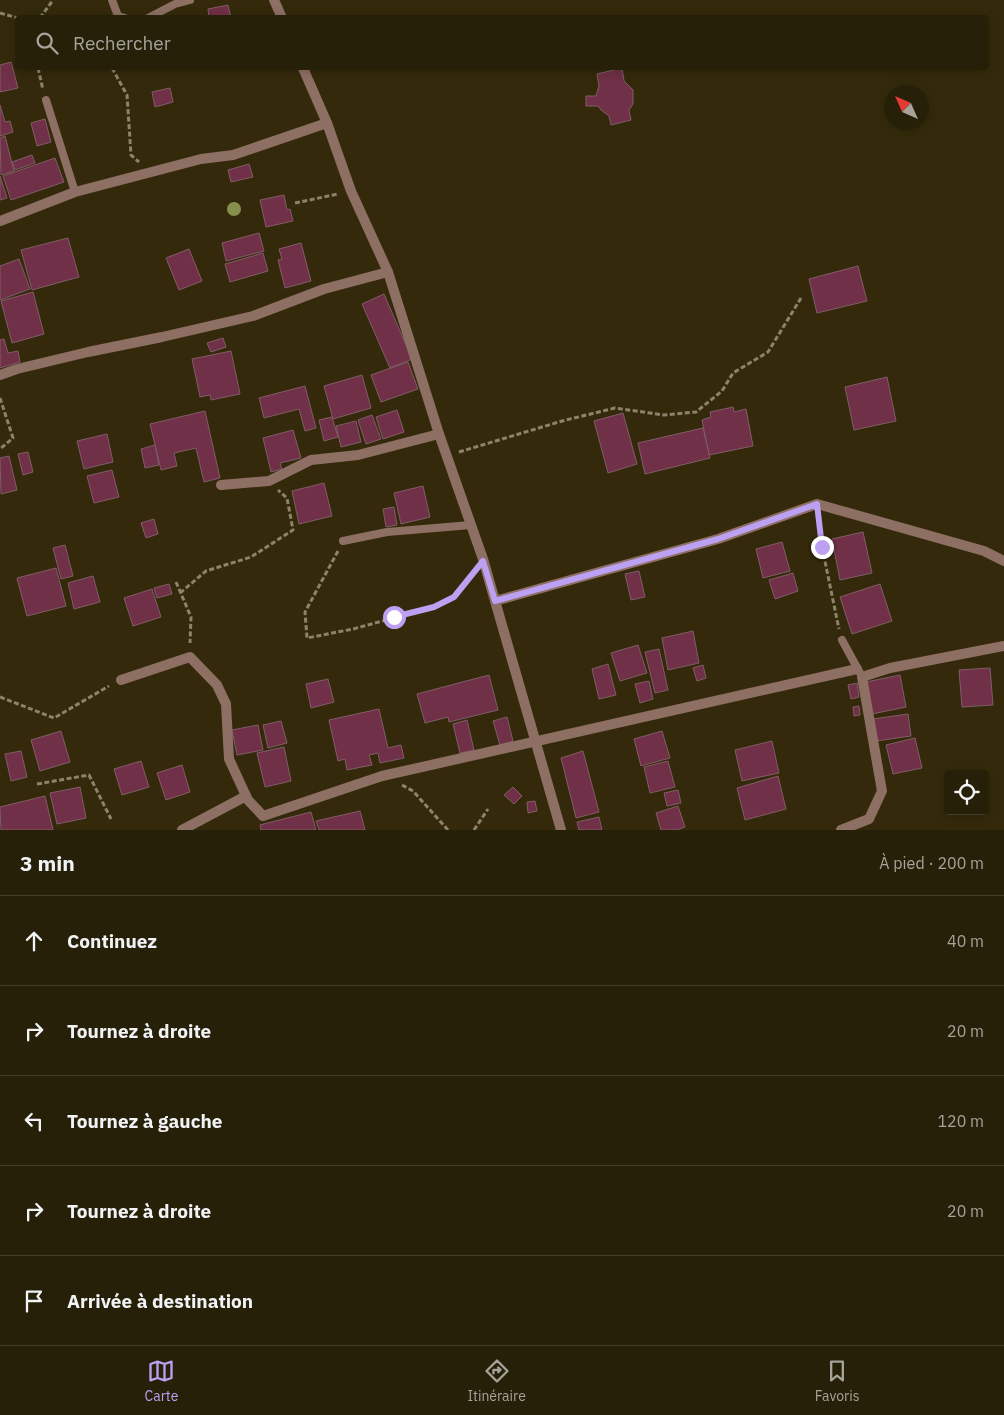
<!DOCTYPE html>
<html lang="fr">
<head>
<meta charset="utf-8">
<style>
  :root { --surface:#272008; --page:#332d16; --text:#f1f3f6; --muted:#a4a39c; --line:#433e29; --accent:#bca0f2 }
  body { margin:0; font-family:"IBM Plex Sans",sans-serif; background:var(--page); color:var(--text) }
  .controls { position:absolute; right:15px; bottom:15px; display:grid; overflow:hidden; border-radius:5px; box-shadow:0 2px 12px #0003 }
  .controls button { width:45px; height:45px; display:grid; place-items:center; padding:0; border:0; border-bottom:1px solid var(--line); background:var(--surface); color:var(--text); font:25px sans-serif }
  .compass { position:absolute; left:884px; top:85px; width:45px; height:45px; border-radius:50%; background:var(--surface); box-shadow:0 2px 12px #0003; rotate:315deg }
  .stop { position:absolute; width:15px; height:15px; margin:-11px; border:4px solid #bca0f2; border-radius:50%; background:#fff }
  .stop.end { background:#bca0f2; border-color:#fff; box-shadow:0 1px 5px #0008 }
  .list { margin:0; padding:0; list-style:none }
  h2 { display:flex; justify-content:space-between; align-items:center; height:65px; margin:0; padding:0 20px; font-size:21px }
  h2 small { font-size:16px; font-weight:400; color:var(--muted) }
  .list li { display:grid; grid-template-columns:32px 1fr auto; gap:15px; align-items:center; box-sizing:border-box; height:90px; padding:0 20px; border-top:1px solid var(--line) }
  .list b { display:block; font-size:19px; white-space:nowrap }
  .list em { font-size:16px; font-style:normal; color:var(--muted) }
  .icon { flex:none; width:28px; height:28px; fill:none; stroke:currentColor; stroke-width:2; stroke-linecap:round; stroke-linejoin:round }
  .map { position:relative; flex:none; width:1004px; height:830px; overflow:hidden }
  .search { position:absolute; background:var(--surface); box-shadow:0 2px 12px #0003; left:15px; right:15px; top:15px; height:55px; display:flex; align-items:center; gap:12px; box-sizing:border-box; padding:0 18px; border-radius:5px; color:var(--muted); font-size:19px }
  .sheet { height:515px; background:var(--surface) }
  nav { display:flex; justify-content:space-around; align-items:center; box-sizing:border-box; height:70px; border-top:1px solid var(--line); background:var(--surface); font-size:14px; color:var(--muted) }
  nav a { display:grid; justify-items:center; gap:2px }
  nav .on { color:var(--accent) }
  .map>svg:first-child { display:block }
  .building { fill:#703048; stroke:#805d67 }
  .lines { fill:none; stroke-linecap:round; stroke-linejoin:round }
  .path { stroke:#8b846b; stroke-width:3; stroke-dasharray:5 2.5; stroke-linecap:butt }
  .service { stroke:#8e6f64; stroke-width:8 }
  .minor { stroke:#8e6f64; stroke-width:10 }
  .tree { fill:#86904e }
  .route { stroke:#bca0f2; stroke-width:6 }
</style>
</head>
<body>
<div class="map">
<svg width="1004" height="830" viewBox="0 0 1004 830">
  <rect width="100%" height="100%" fill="#342a0b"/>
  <g class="building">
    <polygon points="228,5 231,18 209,18 208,9"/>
    <polygon points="11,62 18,88 0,92 0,65"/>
    <polygon points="622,68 624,81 633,90 633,104 629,110 631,120 611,125 609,116 601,110 598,106 586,106 586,96 596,96 599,86 597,74"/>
    <polygon points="170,88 173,102 155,107 152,92"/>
    <polygon points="0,105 5,122 10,121 13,132 0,136"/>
    <polygon points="45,119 51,142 37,146 31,123"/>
    <polygon points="5,136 14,171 1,175 0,138"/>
    <polygon points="32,155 35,163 15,170 12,162"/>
    <polygon points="55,158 64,182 11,200 3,176"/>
    <polygon points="249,164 253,177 231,182 228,170"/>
    <polygon points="0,176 7,198 0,200"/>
    <polygon points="284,195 287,210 290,209 293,221 266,227 260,200"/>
    <polygon points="259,233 264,251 226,261 222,243"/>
    <polygon points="68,238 79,277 32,290 21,250"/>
    <polygon points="301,243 311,281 285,288 278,260 282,259 279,249"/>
    <polygon points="189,249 202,281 179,290 166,258"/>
    <polygon points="263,253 268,271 230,282 225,264"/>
    <polygon points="19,259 30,289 0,300 0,266"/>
    <polygon points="858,266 867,301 817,313 809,279"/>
    <polygon points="33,292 44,334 12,343 1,301"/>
    <polygon points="384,294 412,359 390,368 362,304"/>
    <polygon points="223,338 226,347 211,352 207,343"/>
    <polygon points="4,339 8,353 18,351 20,362 0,368 0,340"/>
    <polygon points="231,351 240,394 211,400 210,395 200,397 192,359"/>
    <polygon points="408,362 418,389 381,402 371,375"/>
    <polygon points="362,375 371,408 333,419 324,386"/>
    <polygon points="887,377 896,421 854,430 845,387"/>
    <polygon points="305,386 316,428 305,431 299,409 264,418 259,398"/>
    <polygon points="733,407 734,412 746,409 753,446 709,455 702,420 711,417 710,412"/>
    <polygon points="397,410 404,432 383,439 376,417"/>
    <polygon points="205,411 220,478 204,482 196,448 174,453 177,466 161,470 150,424"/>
    <polygon points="623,413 637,464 608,473 594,421"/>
    <polygon points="372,415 381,439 366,444 358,420"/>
    <polygon points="332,417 338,437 324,441 319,420"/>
    <polygon points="356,421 361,442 341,447 336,426"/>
    <polygon points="703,428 710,458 645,474 638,443"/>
    <polygon points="293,430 301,458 280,463 282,469 271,472 263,438"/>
    <polygon points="107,434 113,462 84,469 77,441"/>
    <polygon points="155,445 159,465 145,468 141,449"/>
    <polygon points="28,452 33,472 23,475 18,454"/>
    <polygon points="9,456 17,490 1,494 0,458"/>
    <polygon points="112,470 119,497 94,503 87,476"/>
    <polygon points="324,483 332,516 299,524 292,491"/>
    <polygon points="423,486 430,517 401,524 394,493"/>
    <polygon points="394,507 397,525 386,527 383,509"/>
    <polygon points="154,519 158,534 146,538 141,523"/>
    <polygon points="863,532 872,573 840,580 832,539"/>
    <polygon points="782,542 790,571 763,578 756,549"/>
    <polygon points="65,545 73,576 61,579 53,548"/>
    <polygon points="56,568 66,606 27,616 17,578"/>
    <polygon points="639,571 645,597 631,600 625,574"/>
    <polygon points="793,573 798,591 775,599 769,580"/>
    <polygon points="93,576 100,602 74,609 68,583"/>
    <polygon points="169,584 172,594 157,598 154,588"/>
    <polygon points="880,584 892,621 852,634 840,597"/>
    <polygon points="152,589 161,617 133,626 124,598"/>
    <polygon points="693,631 699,663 668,670 662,638"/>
    <polygon points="638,645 647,673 620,681 611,653"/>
    <polygon points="659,649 668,690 655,693 645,652"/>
    <polygon points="608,664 616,695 599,699 592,669"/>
    <polygon points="703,665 706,678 697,681 693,668"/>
    <polygon points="990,668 993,705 962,707 959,670"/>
    <polygon points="489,675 498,710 449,722 448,717 425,723 417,694"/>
    <polygon points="900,675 906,707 872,714 866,682"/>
    <polygon points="328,679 334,702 311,708 306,684"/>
    <polygon points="649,681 653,699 640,703 635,684"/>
    <polygon points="857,683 859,697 851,699 848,685"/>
    <polygon points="859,706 860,715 854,716 853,707"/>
    <polygon points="379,709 388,748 401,745 404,758 380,763 378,753 369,755 372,765 347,770 345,759 338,761 329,720"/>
    <polygon points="908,714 911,736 876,741 873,719"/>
    <polygon points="507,717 513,741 500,745 493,721"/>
    <polygon points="467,720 474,750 460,753 453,724"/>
    <polygon points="281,721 287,743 268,748 263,725"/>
    <polygon points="258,725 263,750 237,755 232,730"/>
    <polygon points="61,731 70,762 40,771 31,740"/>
    <polygon points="662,731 670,758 641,766 634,739"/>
    <polygon points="915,738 922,768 893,774 886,745"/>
    <polygon points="772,741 779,773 742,781 735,750"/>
    <polygon points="284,747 291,781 265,787 257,753"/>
    <polygon points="21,751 27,777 11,781 5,754"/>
    <polygon points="583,751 599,812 576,818 561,758"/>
    <polygon points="141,761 149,787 122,795 114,769"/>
    <polygon points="668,761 675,787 650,793 644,767"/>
    <polygon points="182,765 190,792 166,800 157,773"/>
    <polygon points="778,776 786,809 745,820 737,788"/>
    <polygon points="80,787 86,818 57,824 50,793"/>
    <polygon points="513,787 522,796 514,804 504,795"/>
    <polygon points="678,790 681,803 667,806 664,793"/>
    <polygon points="45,796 53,830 1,830 0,807"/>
    <polygon points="535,801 537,811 528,813 527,802"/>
    <polygon points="678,806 685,827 677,830 661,830 656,813"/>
    <polygon points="360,811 365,830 319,830 316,821"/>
    <polygon points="311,812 316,830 261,830 260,825"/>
    <polygon points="599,817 602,830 579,830 577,822"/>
  </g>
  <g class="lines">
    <g class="path">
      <polyline points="0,13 18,18"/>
      <polyline points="40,18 53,0"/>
      <polyline points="38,68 43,90"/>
      <polyline points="112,68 127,95 131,155 139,162"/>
      <polyline points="295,203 338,194"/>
      <polyline points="0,398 13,438 0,449"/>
      <polyline points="459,452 562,421 615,408 664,415 696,412 722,391 733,373 768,352 801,298"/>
      <polyline points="819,517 822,547 839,629"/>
      <polyline points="338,551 305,612 307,638 353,629 434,607 454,597 473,574"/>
      <polyline points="176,582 191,617 190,643"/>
      <polyline points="180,593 206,571 251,557 293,530 287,498 278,490"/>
      <polyline points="0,697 54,718 109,686"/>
      <polyline points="37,784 89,775 111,819"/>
      <polyline points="402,785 413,791 448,830"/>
      <polyline points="474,830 488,809"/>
    </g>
    <g class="service">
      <polyline points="112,0 118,16 125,18"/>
      <polyline points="148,18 175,4 190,0"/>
      <polyline points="46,100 75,192"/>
      <polyline points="343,541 387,532 471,525"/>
      <polyline points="842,640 860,673"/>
    </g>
    <g class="minor">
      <polyline points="274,0 282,18"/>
      <polyline points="303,68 327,123 351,191 388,272 439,434 483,559 561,830"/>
      <polyline points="0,221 75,192 201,159 233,155 327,123"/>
      <polyline points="0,375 17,369 88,352 162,337 253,316 324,289 388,272"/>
      <polyline points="221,485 269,481 311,460 358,455 439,434"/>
      <polyline points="495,601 718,539 817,504 984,551 1004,561"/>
      <polyline points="121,680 190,657 217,685 226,704 229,759 248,800 263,816 382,776 857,669"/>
      <polyline points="182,830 246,796"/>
      <polyline points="841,830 869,819 882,791 862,677 890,668 1004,646"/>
    </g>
  </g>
  <circle class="tree" cx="234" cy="209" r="7"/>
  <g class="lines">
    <polyline class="route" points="394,617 434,607 454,597 483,561 495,601 718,539 817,504 822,547"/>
  </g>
</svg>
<div class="controls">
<button><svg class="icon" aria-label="locate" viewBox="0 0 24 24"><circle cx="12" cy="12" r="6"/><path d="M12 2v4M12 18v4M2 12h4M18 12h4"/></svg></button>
</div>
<svg class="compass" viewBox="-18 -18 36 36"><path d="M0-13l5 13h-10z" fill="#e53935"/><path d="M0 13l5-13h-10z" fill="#a4a39c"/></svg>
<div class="stop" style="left:394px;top:617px"></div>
<div class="stop end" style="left:822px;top:547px"></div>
<div class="search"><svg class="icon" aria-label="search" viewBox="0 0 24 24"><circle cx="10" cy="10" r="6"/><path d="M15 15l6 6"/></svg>Rechercher</div>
</div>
<section class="sheet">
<h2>3 min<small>À pied · 200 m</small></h2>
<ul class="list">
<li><svg class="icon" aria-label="ahead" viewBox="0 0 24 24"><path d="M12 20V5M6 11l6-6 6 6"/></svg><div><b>Continuez</b></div><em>40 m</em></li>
<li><svg class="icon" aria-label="right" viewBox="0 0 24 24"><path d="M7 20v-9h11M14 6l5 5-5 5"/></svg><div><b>Tournez à droite</b></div><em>20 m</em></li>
<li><svg class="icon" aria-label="left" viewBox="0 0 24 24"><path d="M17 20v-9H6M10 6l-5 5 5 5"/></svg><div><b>Tournez à gauche</b></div><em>120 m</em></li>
<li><svg class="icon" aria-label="right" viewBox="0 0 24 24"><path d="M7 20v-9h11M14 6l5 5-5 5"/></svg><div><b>Tournez à droite</b></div><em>20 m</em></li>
<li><svg class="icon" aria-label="arrive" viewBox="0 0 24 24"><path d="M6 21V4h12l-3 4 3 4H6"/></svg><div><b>Arrivée à destination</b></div></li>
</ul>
</section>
<nav>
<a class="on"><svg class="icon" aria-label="map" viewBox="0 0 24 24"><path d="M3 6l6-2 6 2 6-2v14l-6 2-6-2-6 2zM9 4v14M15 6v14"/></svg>Carte</a>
<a><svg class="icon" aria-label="directions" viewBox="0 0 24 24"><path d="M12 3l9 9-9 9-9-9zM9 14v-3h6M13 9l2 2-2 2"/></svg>Itinéraire</a>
<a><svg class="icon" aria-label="saved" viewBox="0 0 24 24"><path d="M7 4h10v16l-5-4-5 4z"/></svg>Favoris</a>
</nav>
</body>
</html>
